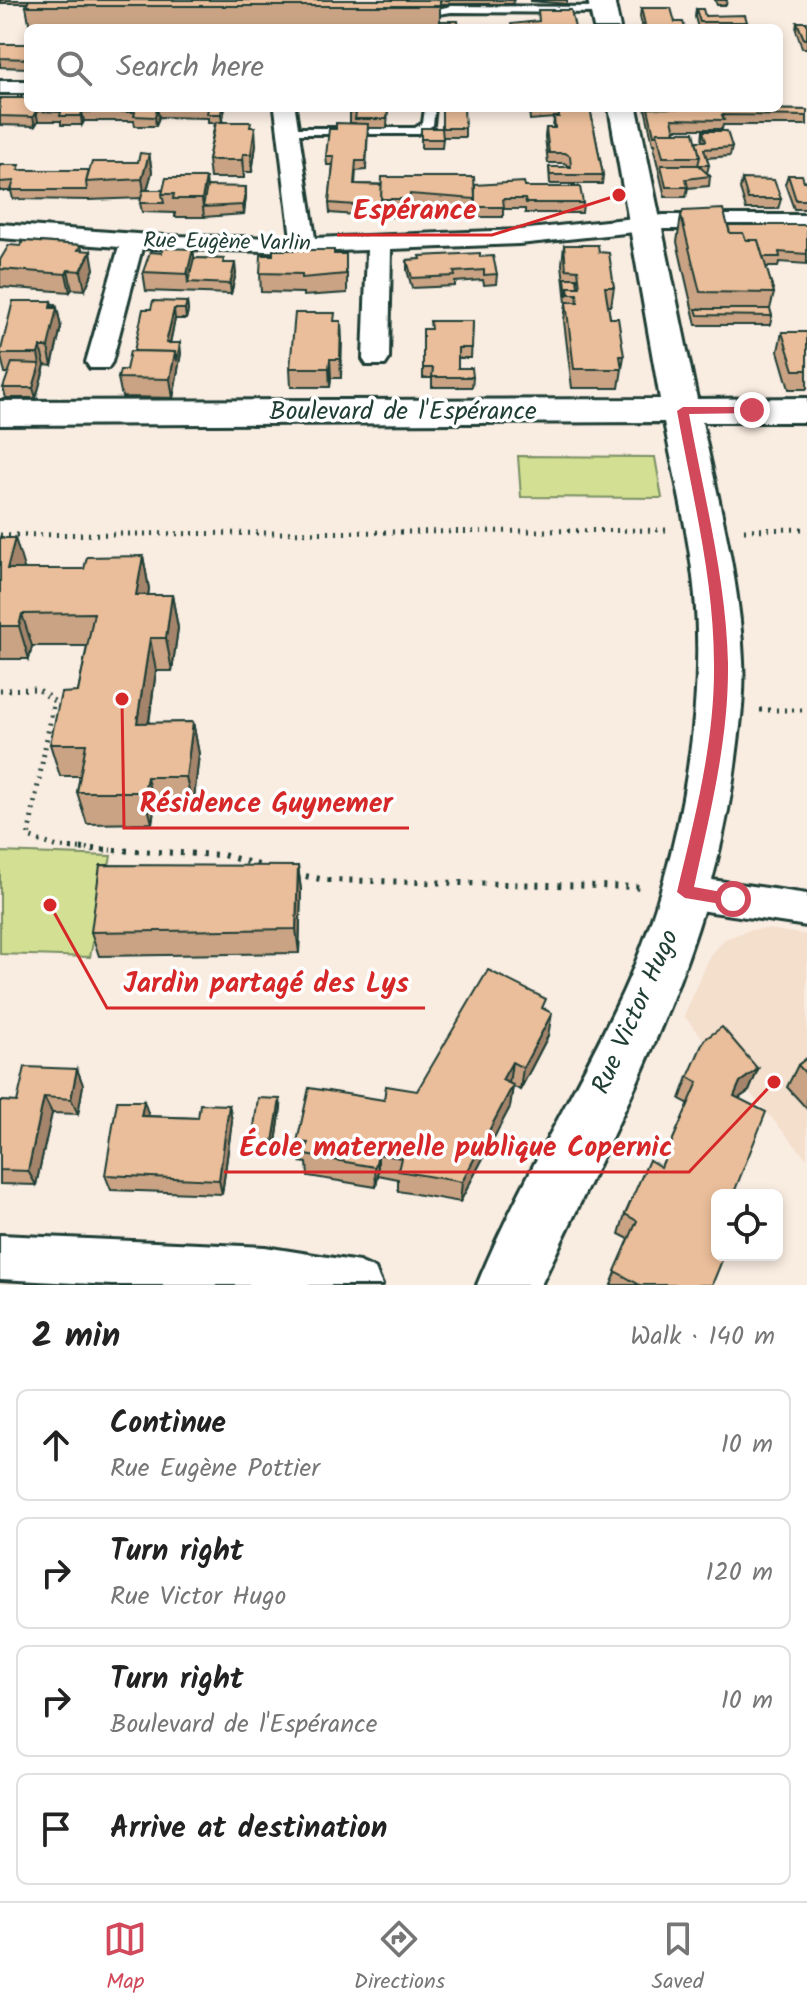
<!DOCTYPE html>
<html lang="en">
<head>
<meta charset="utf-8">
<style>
  :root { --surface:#fff; --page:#f2f2f2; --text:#222; --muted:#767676; --line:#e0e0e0; --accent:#d1495b }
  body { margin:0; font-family:Kalam,sans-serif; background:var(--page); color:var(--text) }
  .controls { position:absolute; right:24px; bottom:24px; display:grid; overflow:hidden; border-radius:12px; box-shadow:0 4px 12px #0003 }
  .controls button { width:72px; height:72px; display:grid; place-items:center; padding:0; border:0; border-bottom:2px solid var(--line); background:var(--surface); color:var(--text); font:40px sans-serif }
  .stop { position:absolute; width:24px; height:24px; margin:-18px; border:6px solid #d1495b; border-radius:50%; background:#fff }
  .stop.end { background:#d1495b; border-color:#fff; box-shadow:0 2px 8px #0008 }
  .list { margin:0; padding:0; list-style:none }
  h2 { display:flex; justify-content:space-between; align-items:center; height:104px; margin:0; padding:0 32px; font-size:34px }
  h2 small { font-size:26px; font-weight:400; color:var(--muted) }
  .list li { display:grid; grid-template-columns:52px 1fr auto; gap:24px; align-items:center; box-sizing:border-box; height:112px; margin:0 16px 16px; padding:0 16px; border:2px solid var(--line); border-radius:12px }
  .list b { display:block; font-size:30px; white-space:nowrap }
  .list p { margin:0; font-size:26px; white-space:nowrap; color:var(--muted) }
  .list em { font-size:26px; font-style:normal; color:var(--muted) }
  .icon { flex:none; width:44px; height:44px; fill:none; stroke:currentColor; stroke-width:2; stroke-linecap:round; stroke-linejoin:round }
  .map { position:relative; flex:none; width:807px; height:1285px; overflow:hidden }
  .search { position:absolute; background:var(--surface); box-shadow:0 4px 12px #0003; left:24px; right:24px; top:24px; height:88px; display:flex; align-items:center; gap:20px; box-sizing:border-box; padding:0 28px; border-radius:12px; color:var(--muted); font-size:30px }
  .sheet { height:616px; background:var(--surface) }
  nav { display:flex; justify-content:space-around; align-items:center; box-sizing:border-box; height:112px; border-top:2px solid var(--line); background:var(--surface); font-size:22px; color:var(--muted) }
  nav a { display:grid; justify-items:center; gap:4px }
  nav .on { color:var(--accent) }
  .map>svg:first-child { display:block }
  .built { fill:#f4decc }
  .green { fill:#d3e093; stroke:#798e64; stroke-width:2 }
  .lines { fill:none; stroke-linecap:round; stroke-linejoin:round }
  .lane-casing { stroke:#1f3d34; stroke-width:6 }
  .street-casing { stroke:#1f3d34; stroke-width:6 }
  .secondary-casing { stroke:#1f3d34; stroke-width:6 }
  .path-far1 { stroke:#1f3d34; stroke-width:5; stroke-dasharray:2 6; stroke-linecap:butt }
  .path { stroke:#1f3d34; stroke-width:6; stroke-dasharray:3 8; stroke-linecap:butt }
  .lane { fill:#fff; fill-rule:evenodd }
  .street { fill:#fff; fill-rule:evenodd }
  .secondary { fill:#fff; fill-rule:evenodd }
  .wall { fill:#c9a384; stroke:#1f3d34; stroke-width:2 }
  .shaded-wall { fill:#a4856c; stroke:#1f3d34; stroke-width:2 }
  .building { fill:#eabe9a; stroke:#1f3d34; stroke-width:2 }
  .route { fill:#d1495b }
  .labels { text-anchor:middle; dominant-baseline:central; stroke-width:7; stroke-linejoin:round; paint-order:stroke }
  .far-street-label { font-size:22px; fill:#1f3d34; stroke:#fff }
  .street-label { font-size:26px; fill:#1f3d34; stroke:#fff }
  .leader { fill:none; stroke:#d62828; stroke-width:3 }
  .callout-dot { fill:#d62828; stroke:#fff; stroke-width:3 }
  .callout-label { font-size:28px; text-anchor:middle; font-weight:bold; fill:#d62828; stroke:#fff; stroke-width:7; stroke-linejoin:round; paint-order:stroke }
</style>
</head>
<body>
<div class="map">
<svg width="807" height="1285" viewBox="0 0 807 1285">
  <rect width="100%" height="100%" fill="#f9ece1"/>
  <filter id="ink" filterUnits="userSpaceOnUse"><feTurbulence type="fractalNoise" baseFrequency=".0125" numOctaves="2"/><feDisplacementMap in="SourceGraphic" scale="16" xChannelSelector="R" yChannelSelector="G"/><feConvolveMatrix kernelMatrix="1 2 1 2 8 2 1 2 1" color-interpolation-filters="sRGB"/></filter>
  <g filter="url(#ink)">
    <polygon class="built" points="768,929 807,935 807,1159 684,1016 710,956 725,939 750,930"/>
    <g class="green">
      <polygon points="518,456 655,457 662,498 521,497"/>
      <polygon points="0,852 111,856 90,957 0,954"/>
    </g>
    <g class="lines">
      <g class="lane-casing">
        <g id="lane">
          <polygon points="451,6 603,7 608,10 603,13 451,12 421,17 416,14"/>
          <polygon points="425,108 435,108 433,125 417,134 288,134 283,131 288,128 415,128 423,123"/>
        </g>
      </g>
      <g class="street-casing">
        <g id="street">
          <rect x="0" y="81" width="28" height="12"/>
          <polygon points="275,108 295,108 315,238 519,230 664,215 807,215 807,229 664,229 519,244 391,249 389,359 385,365 367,365 363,359 367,250 304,252 142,248 112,362 108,368 90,368 86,362 119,247 0,238 0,224 164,236 291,238"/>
          <polygon points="685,876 807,894 807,926 685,908 672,903 666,892 672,881"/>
          <polygon points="0,1235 265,1247 359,1262 375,1269 382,1285 112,1285 0,1279"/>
        </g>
      </g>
      <g class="secondary-casing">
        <g id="secondary">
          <polygon points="588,0 614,0 620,28 594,28"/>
          <path d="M609 108H637L697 399 807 398V422H702C718 501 740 580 743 661 745 694 740 726 736 758 713 951 622 1112 541 1285H477C518 1184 577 1091 623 992 676 877 706 721 695 596 690 538 675 479 664 422L0 425V401L660 399Z"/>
        </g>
      </g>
      <g class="path-far1">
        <polyline points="744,530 807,529"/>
        <polyline points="0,535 670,530"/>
        <polyline points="0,690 38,689 54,701 28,837 58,847 111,850"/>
        <polyline points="760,710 807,710"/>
      </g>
      <g class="path">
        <polyline points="70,848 223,855 266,867"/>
        <polyline points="295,874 325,880 644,887"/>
      </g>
      <use href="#lane" class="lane"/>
      <use href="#street" class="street"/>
      <use href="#secondary" class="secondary"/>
    </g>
    <g class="wall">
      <polygon points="0,0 514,0 513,4 440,4 440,21 459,28 30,28 26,6 27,3 0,3"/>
      <polygon points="531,0 567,0 567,4 531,1"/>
      <polygon points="715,0 727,0 726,5 717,5"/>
      <polygon points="641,8 675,22 685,28 640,28 642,25 640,17"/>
      <polygon points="696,9 705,16 747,22 746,28 698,28 695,17"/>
      <polygon points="797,22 807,22 807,48 802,48 796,30"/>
      <polygon points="0,44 28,44 28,68 0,67"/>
      <polygon points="0,98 28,108 225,108 222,122 251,127 256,145 252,172 244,172 244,178 210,178 208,160 215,123 208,123 208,118 159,117 156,126 135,126 134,121 84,121 82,125 61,125 61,121 38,121 35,126 0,125"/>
      <polygon points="350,108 388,108 387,128 368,128 366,170 356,171 355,184 525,187 583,203 582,213 525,213 525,209 503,209 503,217 474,217 410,213 409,217 381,217 330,213 329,203 333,165 327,165 326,156 336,129 356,123 350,123"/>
      <polygon points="529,108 590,108 603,175 602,184 550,184 549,167 569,167 569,166 564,163 548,163 545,137 546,128 553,128 554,118 530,120"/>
      <polygon points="645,108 807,110 807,125 723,125 722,129 675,129 675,132 696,141 702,141 703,131 732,147 730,156 706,158 709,165 707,173 710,176 709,186 688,188 686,197 665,197 654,150 655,144 653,144"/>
      <polygon points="421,128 465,128 465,137 443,137 442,148 421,148"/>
      <polygon points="149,154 152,172 147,190 163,190 207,186 246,196 244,214 204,217 175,217 175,213 142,212 140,203 141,198 89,200 13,199 11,191 0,191 0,165 21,170 89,170 138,162"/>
      <polygon points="788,175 807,181 807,209 794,209 785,184"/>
      <polygon points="742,179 781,199 778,209 746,209 740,189"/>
      <polygon points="681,216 728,225 807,225 807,264 779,262 778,267 766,267 774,293 770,309 772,316 770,325 696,325 677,242"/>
      <polygon points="81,245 82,250 94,269 85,290 72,289 70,292 0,287 0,260 21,246"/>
      <polygon points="564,245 599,252 614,287 611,306 608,306 610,318 624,356 619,388 572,388 564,321 566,303 562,264"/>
      <polygon points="193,249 194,258 224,259 224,263 236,273 231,294 146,291 143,272 162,253"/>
      <polygon points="334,254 347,273 347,293 303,296 303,293 261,292 260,273"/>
      <polygon points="480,257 497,274 496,284 484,285 483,280 455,282 455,286 412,288 407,270 407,260"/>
      <polygon points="51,301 52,304 55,304 56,308 57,308 61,327 52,366 45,365 36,398 6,398 3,388 9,373 5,373 0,353"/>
      <polygon points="187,302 188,311 186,319 175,319 170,343 181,353 173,398 122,397 118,378 126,370 151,309"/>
      <polygon points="335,321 341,321 341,378 331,378 330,387 291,387 290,368"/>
      <polygon points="473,321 471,358 458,358 458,368 473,377 472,387 432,387 432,378 423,378 423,329 430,329"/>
      <polygon points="782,332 807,332 807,389 789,389 778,351"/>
      <polygon points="0,538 24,569 84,569 143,556 149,589 148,595 172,595 178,628 172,671 156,671 149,723 193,722 199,754 193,808 154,809 152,823 87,824 77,792 80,776 60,776 50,744 78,692 87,646 32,646 29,659 0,659"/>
      <polygon points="298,866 301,890 299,953 99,956 91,932"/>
      <polygon points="545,1009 548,1036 520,1090 513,1086 510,1107 460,1202 398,1191 398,1179 378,1175 376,1187 308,1176 307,1163 300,1162 297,1142 384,1100 417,1091"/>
      <polygon points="807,1058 807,1109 787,1087 798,1065"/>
      <polygon points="77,1069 83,1085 78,1114 52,1113 36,1185 0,1184 0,1101 17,1102"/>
      <polygon points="758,1069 749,1091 739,1098 710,1252 712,1285 611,1285 629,1239 619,1234 625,1214 661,1167 689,1104 680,1099 688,1077"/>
      <polygon points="229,1105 232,1121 222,1194 111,1190 105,1175 149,1116 198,1118"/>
      <polygon points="281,1107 275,1150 254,1149 252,1141"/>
    </g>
    <g class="shaded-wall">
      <polygon points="157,108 159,117 156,126 155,117"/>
      <polygon points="222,108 225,108 222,123 221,114"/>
      <polygon points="36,111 38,121 35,126 33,117"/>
      <polygon points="82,112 84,121 82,125 81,116"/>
      <polygon points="255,127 256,145 252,172 251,154"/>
      <polygon points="149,154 152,172 145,197 142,179"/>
      <polygon points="243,154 244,172 244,178 242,160"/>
      <polygon points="206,178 208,196 203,207 204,217 202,199"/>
      <polygon points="246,187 246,196 244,214 243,205"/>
      <polygon points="193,249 196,268 188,282 187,274"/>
      <polygon points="91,251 94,269 85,290 81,271"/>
      <polygon points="235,263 236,273 231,294 230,284"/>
      <polygon points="68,270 72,289 70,292 66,274"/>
      <polygon points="51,301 55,317 53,310 55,304 56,311 57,308 61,327 52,366 48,347 50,308"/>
      <polygon points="187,302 188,311 186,319 185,309"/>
      <polygon points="174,309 175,319 168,353 166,343"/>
      <polygon points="341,321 342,340 341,378 340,359"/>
      <polygon points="180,343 181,353 173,398 170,379 175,352"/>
      <polygon points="40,347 45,365 36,398 33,388 40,364 38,354"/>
      <polygon points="330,359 331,378 330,387 329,368"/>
      <polygon points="15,538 25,571 7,569"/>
      <polygon points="143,556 149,589 143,628 136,595"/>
      <polygon points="172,595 178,628 172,671 166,638"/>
      <polygon points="22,614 32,646 29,659 19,626"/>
      <polygon points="150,638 156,671 144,755 137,723"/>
      <polygon points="193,722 199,754 193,808 186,777"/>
      <polygon points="147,777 154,809 152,823 144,792"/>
      <polygon points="298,866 301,890 299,953 296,929"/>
      <polygon points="552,1013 548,1036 520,1090 523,1068"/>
      <polygon points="512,1062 509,1084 502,1080"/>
      <polygon points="77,1069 83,1085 78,1114 71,1099"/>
      <polygon points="758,1069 749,1091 731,1103 740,1082"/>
      <polygon points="513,1085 510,1107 460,1202 462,1182"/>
      <polygon points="44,1097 52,1113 36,1185 28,1171"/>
      <polygon points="280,1099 281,1107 275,1150 273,1142"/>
      <polygon points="144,1101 149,1116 141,1116"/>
      <polygon points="229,1105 232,1121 222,1194 219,1180"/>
      <polygon points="378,1154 378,1175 376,1187 375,1167"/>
    </g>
    <g class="building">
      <polygon points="29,0 440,0 440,6 26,6"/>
      <polygon points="641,8 671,8 675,22 683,22 685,28 641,28 641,25 645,25"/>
      <polygon points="696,9 703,9 705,16 745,15 747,22 700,22"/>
      <polygon points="538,10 571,10 575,28 512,28 511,24 539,21"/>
      <polygon points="440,21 458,21 459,28 440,28"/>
      <polygon points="797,22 807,22 807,39 804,39"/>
      <polygon points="0,44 28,44 28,59 0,58"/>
      <polygon points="0,98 28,98 28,108 222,108 221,114 207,114 208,108 157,108 155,117 134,116 135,112 82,112 81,116 60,116 61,112 36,111 33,117 0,116"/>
      <polygon points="350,108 388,108 387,119 355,119 356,113 350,113"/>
      <polygon points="442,108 464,108 465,128 442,128 443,139 421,139 421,128 442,128"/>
      <polygon points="530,108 590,108 603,175 550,175 549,167 571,167 570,156 565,153 549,153 546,128 555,128 554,117 559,117 558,109 530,111"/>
      <polygon points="648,108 807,110 807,116 722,115 724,120 672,119 675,132 657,132 656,135 654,135"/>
      <polygon points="216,122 251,122 250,127 255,127 251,154 243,154 242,160 208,160"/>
      <polygon points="336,123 368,124 366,161 356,161 354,184 382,185 381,207 329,203 334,156 326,156 329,129 336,129"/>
      <polygon points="703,131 727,131 732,147 704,149 709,165 698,165 700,157 696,141 706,141"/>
      <polygon points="657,132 694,132 700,157 663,157"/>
      <polygon points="140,153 149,154 142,179 86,182 92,162 138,162"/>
      <polygon points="0,165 20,165 18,170 89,170 86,182 87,190 11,190 14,181 0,182"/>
      <polygon points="661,165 698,165 710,176 686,179 688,187 666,187"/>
      <polygon points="788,175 802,175 804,181 807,181 807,200 796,200"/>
      <polygon points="382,177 474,177 475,199 410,194 409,199 381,199"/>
      <polygon points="166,178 206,178 202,199 173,199 174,194 162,194"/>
      <polygon points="742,179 774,180 781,199 748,199"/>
      <polygon points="524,182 525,187 580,187 583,203 526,203 525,199 503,199 504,207 475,207 475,185"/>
      <polygon points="207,186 246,187 243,205 203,207"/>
      <polygon points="143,190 163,190 162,194 164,203 140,203"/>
      <polygon points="723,209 730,233 743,233 746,240 758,240 774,293 700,292 681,216 683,211"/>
      <polygon points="728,225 807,225 807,254 779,252 780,257 763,257 758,240 746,240 743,233 730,233"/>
      <polygon points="23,241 81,245 78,250 91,251 81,271 68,270 66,274 0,269 0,260 9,245 21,246"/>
      <polygon points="564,245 598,245 599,252 609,253 614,287 605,287 610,318 618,318 624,356 620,356 622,369 574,369 566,302 578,302 577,294 569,294 568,287 580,287 578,270 566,269"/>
      <polygon points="164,248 193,249 187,274 143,272 150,252 162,253"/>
      <polygon points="273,250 334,250 334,254 346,254 346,274 302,278 302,274 260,273 261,255 273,255"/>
      <polygon points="480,253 480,257 493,256 497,274 484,275 484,270 454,272 455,276 412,278 407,260 421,259 420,256"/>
      <polygon points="194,258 224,259 223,263 235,263 230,284 188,282"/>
      <polygon points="565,278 577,278 578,287 568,287 567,296"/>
      <polygon points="13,301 51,301 50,308 57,308 48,347 40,347 38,354 0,354"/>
      <polygon points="153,301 187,302 185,309 174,309 166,343 180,343 177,361 175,352 134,351 143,309 151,309"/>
      <polygon points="696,309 770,309 772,316 698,315"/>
      <polygon points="295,313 335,313 334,321 341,321 340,359 330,359 329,368 290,368"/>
      <polygon points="430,321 473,321 472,348 458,348 458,368 472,368 473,377 432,377 433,368 423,368 423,329 431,329"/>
      <polygon points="782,332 807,332 807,370 794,370"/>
      <polygon points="130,351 175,352 170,379 118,378 120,370 126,370"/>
      <polygon points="12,363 40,364 33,388 3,388"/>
      <polygon points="0,538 15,538 7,569 84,569 87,557 143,556 136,595 172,595 166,638 150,638 137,723 193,722 186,777 147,777 144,792 77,792 86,744 50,744 61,693 78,692 94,613 22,614 19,626 0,626"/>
      <polygon points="100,865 298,866 296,929 91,932"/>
      <polygon points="488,970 546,999 542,1008 552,1013 523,1068 512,1062 502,1080 513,1085 462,1182 398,1171 401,1158 378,1154 375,1167 305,1155 308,1143 297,1142 309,1088 384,1100 386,1086 417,1091"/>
      <polygon points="722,1027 758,1069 740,1082 734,1096 766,1112 733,1195 717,1195 717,1235 710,1252 723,1258 712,1285 640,1285 615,1271 637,1221 625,1214 649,1160 661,1167 698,1082 688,1077 704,1040"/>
      <polygon points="807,1058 807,1075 798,1065"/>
      <polygon points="25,1067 77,1069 71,1099 44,1097 28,1171 0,1170 0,1101 17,1102"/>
      <polygon points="258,1098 280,1099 273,1142 252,1141"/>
      <polygon points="117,1101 144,1101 141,1116 198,1118 200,1104 229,1105 219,1180 105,1175"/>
    </g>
  </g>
  <path class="route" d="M752 407 756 408V413L689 414C704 496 726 579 728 663 729 739 710 813 694 887L738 895V904L733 906 685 898 677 892C695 817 715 741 714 664 714 579 692 494 677 411L683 407Z"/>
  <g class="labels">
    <g class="far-street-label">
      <text transform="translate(227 243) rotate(1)">Rue Eugène Varlin</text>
    </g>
    <g class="street-label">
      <text x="403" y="412">Boulevard de l'Espérance</text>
      <text transform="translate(636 1012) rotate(-66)">Rue Victor Hugo</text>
    </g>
  </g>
  <path class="leader" d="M619 195L492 235H337M122 699L124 828H409M50 905L107 1008H425M774 1082L689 1172H224"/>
  <g class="callout-dot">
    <circle cx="619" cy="195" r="8"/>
    <circle cx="122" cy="699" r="8"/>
    <circle cx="50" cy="905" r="8"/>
    <circle cx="774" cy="1082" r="8"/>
  </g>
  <g class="callout-label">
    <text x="415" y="219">Espérance</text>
    <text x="266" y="812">Résidence Guynemer</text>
    <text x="266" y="992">Jardin partagé des Lys</text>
    <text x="456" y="1156">École maternelle publique Copernic</text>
  </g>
</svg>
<div class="controls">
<button><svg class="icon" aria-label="locate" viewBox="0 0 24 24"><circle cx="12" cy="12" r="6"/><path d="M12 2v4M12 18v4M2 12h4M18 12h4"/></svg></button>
</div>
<div class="stop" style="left:733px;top:899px"></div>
<div class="stop end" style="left:752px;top:410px"></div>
<div class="search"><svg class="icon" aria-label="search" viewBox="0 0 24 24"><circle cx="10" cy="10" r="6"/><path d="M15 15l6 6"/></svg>Search here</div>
</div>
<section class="sheet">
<h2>2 min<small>Walk · 140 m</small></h2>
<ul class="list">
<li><svg class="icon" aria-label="ahead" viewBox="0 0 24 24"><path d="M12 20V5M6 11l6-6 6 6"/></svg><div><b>Continue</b><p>Rue Eugène Pottier</p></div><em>10 m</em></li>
<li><svg class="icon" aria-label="right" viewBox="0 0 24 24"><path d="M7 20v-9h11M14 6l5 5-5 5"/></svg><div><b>Turn right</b><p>Rue Victor Hugo</p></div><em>120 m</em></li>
<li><svg class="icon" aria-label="right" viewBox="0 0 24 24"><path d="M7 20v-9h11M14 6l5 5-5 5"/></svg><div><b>Turn right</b><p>Boulevard de l'Espérance</p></div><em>10 m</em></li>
<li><svg class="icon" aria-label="arrive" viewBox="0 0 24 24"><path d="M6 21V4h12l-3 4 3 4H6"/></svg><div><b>Arrive at destination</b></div></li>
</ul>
</section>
<nav>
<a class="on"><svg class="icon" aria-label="map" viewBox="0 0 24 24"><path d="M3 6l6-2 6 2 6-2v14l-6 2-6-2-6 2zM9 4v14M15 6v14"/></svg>Map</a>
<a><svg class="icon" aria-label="directions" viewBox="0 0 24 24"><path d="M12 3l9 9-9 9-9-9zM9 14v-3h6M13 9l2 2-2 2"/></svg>Directions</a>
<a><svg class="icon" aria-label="saved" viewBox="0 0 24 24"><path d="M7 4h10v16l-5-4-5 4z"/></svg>Saved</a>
</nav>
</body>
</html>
